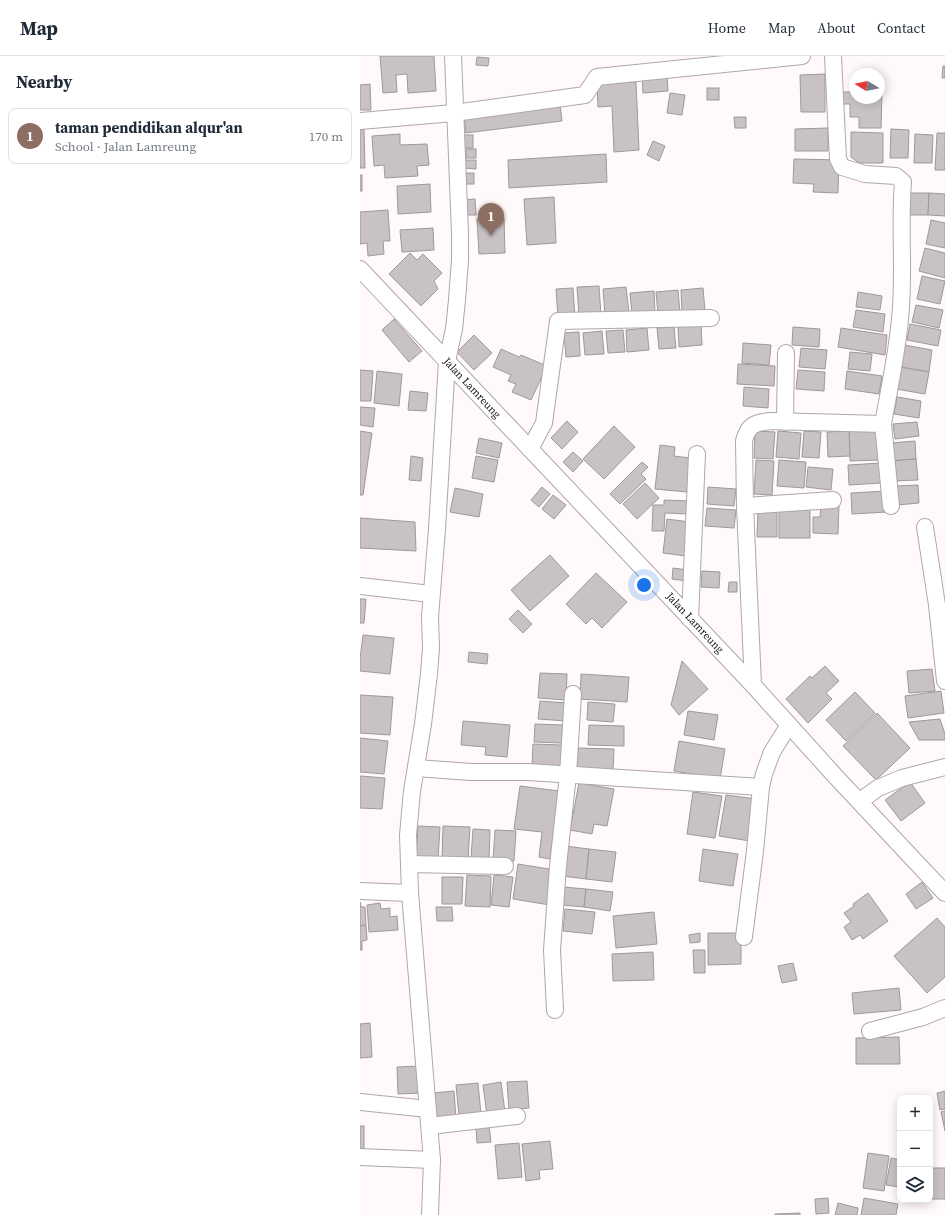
<!DOCTYPE html>
<html lang="en">
<head>
<meta charset="utf-8">
<style>
  :root { --surface:#fff; --page:#f6f6f7; --text:#1f2937; --muted:#747a83; --line:#e0e1e3; --accent:#b45309 }
  body { margin:0; font-family:"Source Serif 4",serif; background:var(--page); color:var(--text) }
  .controls { position:absolute; right:12px; bottom:12px; display:grid; overflow:hidden; border-radius:8px; box-shadow:0 2px 10px #0003 }
  .controls button { width:36px; height:36px; display:grid; place-items:center; padding:0; border:0; border-bottom:1px solid var(--line); background:var(--surface); color:var(--text); font:20px sans-serif }
  .compass { position:absolute; left:489px; top:12px; width:36px; height:36px; border-radius:50%; background:var(--surface); box-shadow:0 2px 10px #0003; rotate:280deg }
  .you { position:absolute; left:284px; top:529px; width:14px; height:14px; margin:-10px; border:3px solid #fff; border-radius:50%; background:#1a73e8; box-shadow:0 0 0 6px #1a73e833 }
  .badge { display:grid; place-items:center; width:26px; height:26px; border-radius:50%; background:var(--accent); color:#fff; font-size:13px; font-weight:700 }
  .pin { position:absolute; translate:-50% -33px; filter:drop-shadow(0 1px 2px #0008) }
  .pin::after { content:''; position:absolute; top:21px; width:14px; height:12px; background:inherit; clip-path:polygon(0 0,100% 0,50% 100%) }
  .list { margin:0; padding:0; list-style:none }
  h2 { display:flex; justify-content:space-between; align-items:center; height:52px; margin:0; padding:0 16px; font-size:17px }
  h2 small { font-size:13px; font-weight:400; color:var(--muted) }
  .list li { display:grid; grid-template-columns:26px 1fr auto; gap:12px; align-items:center; box-sizing:border-box; height:56px; margin:0 8px 8px; padding:0 8px; border:1px solid var(--line); border-radius:8px }
  .list b { display:block; font-size:15px; white-space:nowrap }
  .list p { margin:0; font-size:13px; white-space:nowrap; color:var(--muted) }
  .list em { font-size:13px; font-style:normal; color:var(--muted) }
  .icon { flex:none; width:22px; height:22px; fill:none; stroke:currentColor; stroke-width:2; stroke-linecap:round; stroke-linejoin:round }
  .map { position:relative; flex:none; width:585px; height:1159px; overflow:hidden }
  header { display:flex; align-items:center; gap:24px; box-sizing:border-box; height:56px; padding:0 20px; background:var(--surface); border-bottom:1px solid var(--line) }
  header strong { font-size:19px }
  nav { display:flex; gap:22px; margin-inline-start:auto; font-size:14px }
  main { display:flex }
  aside { flex:1; background:var(--surface) }
  .map>svg:first-child { display:block }
  .building { fill:#c9c2c4; stroke:#9f9899 }
  .lines { fill:none; stroke-linecap:round; stroke-linejoin:round }
  .minor-casing { stroke:#aea7a9; stroke-width:18 }
  .minor { stroke:#fff; stroke-width:16 }
  .labels { text-anchor:middle; dominant-baseline:central; stroke-width:3.5; stroke-linejoin:round; paint-order:stroke }
  .street-label { font-size:11px; fill:#161414; stroke:#fff }
</style>
</head>
<body>
<header>
<strong>Map</strong>
<nav><a>Home</a><a>Map</a><a>About</a><a>Contact</a></nav>
</header>
<main>
<aside>
<h2>Nearby<small></small></h2>
<ul class="list">
<li><span class="badge" style="background:#8d6e63">1</span><div><b>taman pendidikan alqur'an</b><p>School · Jalan Lamreung</p></div><em>170 m</em></li>
</ul>
</aside>
<div class="map">
<svg width="585" height="1159" viewBox="0 0 585 1159">
  <rect width="100%" height="100%" fill="#fff9fa"/>
  <g class="building">
    <polygon points="20,0 74,0 76,35 48,37 47,18 36,19 37,36 23,37"/>
    <polygon points="117,1 129,2 128,10 116,9"/>
    <polygon points="583,10 585,10 585,22 582,22"/>
    <polygon points="465,18 465,56 441,56 440,19"/>
    <polygon points="307,19 308,35 283,37 282,21"/>
    <polygon points="276,26 279,94 254,96 252,50 238,51 237,28"/>
    <polygon points="10,28 11,54 0,54 0,29"/>
    <rect x="347" y="32" width="12" height="12"/>
    <polygon points="480,36 495,36 495,42 519,42 519,37 522,37 521,72 499,72 499,61 490,61 490,48 480,48"/>
    <polygon points="310,37 325,39 322,59 307,57"/>
    <polygon points="200,49 202,65 106,77 104,61"/>
    <polygon points="374,61 386,61 386,72 375,72"/>
    <polygon points="468,72 468,95 435,95 435,73"/>
    <polygon points="0,73 4,73 5,112 0,112"/>
    <polygon points="531,73 549,74 548,102 530,102"/>
    <polygon points="491,76 523,77 523,107 499,107 491,101"/>
    <polygon points="577,77 585,77 585,114 575,114"/>
    <polygon points="40,78 40,89 67,88 69,109 57,110 58,120 25,122 24,109 14,110 12,80"/>
    <polygon points="555,78 573,79 572,107 554,107"/>
    <rect x="104" y="79" width="9" height="13"/>
    <polygon points="293,85 305,90 299,105 287,99"/>
    <rect x="106" y="93" width="10" height="9"/>
    <polygon points="246,98 247,126 149,132 148,104"/>
    <polygon points="434,103 479,104 478,137 453,136 454,128 433,127"/>
    <polygon points="104,104 116,104 116,113 104,112"/>
    <rect x="106" y="117" width="8" height="11"/>
    <rect x="0" y="119" width="2" height="16"/>
    <polygon points="70,128 71,156 38,158 37,130"/>
    <polygon points="550,137 569,137 568,159 549,159"/>
    <polygon points="569,137 585,138 585,160 568,159"/>
    <polygon points="194,141 196,187 167,189 164,143"/>
    <polygon points="115,143 116,159 103,159 103,144"/>
    <polygon points="28,154 30,185 23,185 24,198 8,200 7,187 0,188 0,156"/>
    <polygon points="144,162 145,197 119,198 117,163"/>
    <polygon points="571,164 585,167 585,192 566,188"/>
    <polygon points="73,172 74,194 42,196 40,174"/>
    <polygon points="565,192 585,197 585,222 559,215"/>
    <polygon points="50,197 57,204 63,198 82,217 74,225 78,233 61,250 29,218"/>
    <polygon points="562,220 585,225 580,248 557,243"/>
    <polygon points="239,230 241,259 219,261 217,231"/>
    <polygon points="266,231 269,257 245,259 243,233"/>
    <polygon points="213,232 215,262 198,263 196,233"/>
    <polygon points="343,232 345,255 322,256 321,234"/>
    <polygon points="318,234 320,257 298,258 296,236"/>
    <polygon points="294,235 295,257 272,259 270,237"/>
    <polygon points="498,236 522,240 520,254 496,251"/>
    <polygon points="556,249 583,254 579,272 552,266"/>
    <polygon points="496,254 525,258 523,276 493,271"/>
    <polygon points="34,263 62,295 49,306 22,274"/>
    <polygon points="341,268 342,289 319,291 318,270"/>
    <polygon points="550,268 581,274 578,290 547,284"/>
    <polygon points="314,271 316,292 299,293 297,272"/>
    <polygon points="433,271 460,273 459,291 432,289"/>
    <polygon points="287,272 289,294 267,296 266,274"/>
    <polygon points="481,272 527,279 525,299 478,291"/>
    <polygon points="263,274 265,296 248,297 246,275"/>
    <polygon points="242,275 244,298 225,299 223,277"/>
    <polygon points="219,276 220,300 206,301 204,277"/>
    <polygon points="114,279 132,297 114,314 97,296"/>
    <polygon points="383,287 411,289 409,309 382,307"/>
    <polygon points="544,289 572,294 569,316 540,311"/>
    <polygon points="441,292 467,294 465,313 439,311"/>
    <polygon points="141,293 159,301 161,299 187,310 171,344 152,336 156,328 148,325 151,319 133,311"/>
    <polygon points="490,296 512,298 510,315 488,313"/>
    <polygon points="378,308 415,310 414,330 377,328"/>
    <polygon points="540,311 569,316 565,338 536,333"/>
    <polygon points="0,314 13,315 11,345 0,345"/>
    <polygon points="438,314 465,316 464,335 436,333"/>
    <polygon points="17,315 42,318 39,350 14,347"/>
    <polygon points="487,315 522,320 519,338 485,333"/>
    <polygon points="384,331 409,333 408,352 383,350"/>
    <polygon points="50,335 68,337 66,355 48,354"/>
    <polygon points="537,341 561,345 559,362 534,358"/>
    <polygon points="0,351 15,352 13,371 0,369"/>
    <polygon points="207,365 218,376 202,393 191,382"/>
    <polygon points="557,366 559,380 535,383 533,368"/>
    <polygon points="254,370 275,391 244,423 223,403"/>
    <polygon points="518,373 520,404 490,405 489,375"/>
    <polygon points="0,375 12,377 3,439 0,439"/>
    <polygon points="395,375 415,376 413,403 394,402"/>
    <polygon points="418,375 441,377 439,403 416,401"/>
    <polygon points="444,375 461,376 459,402 442,401"/>
    <polygon points="489,375 490,400 468,401 467,376"/>
    <polygon points="119,382 142,387 139,402 116,397"/>
    <polygon points="555,385 556,403 532,405 530,387"/>
    <polygon points="300,389 315,391 314,400 330,402 327,436 295,433"/>
    <polygon points="213,396 223,405 213,416 203,406"/>
    <polygon points="51,400 63,402 61,425 49,424"/>
    <polygon points="116,400 138,404 134,426 112,422"/>
    <polygon points="556,403 558,424 533,425 532,405"/>
    <polygon points="396,404 414,405 412,439 394,438"/>
    <polygon points="419,404 446,406 444,432 417,430"/>
    <polygon points="282,406 288,411 281,418 286,423 260,448 250,438"/>
    <polygon points="520,407 521,427 489,429 488,409"/>
    <polygon points="448,411 473,413 471,434 446,431"/>
    <polygon points="285,427 299,442 277,463 263,448"/>
    <polygon points="558,429 559,447 537,449 536,430"/>
    <polygon points="182,431 190,438 179,451 171,444"/>
    <polygon points="348,431 376,433 374,450 347,448"/>
    <polygon points="95,432 123,438 119,461 90,456"/>
    <polygon points="526,435 527,456 492,458 491,437"/>
    <polygon points="193,439 206,449 194,463 182,453"/>
    <polygon points="304,444 330,445 329,458 305,457 304,475 292,475 293,449 304,449"/>
    <polygon points="461,448 479,449 478,478 453,477 453,461 460,461"/>
    <polygon points="347,452 376,454 374,472 345,470"/>
    <rect x="419" y="453" width="31" height="29"/>
    <polygon points="398,454 417,454 417,481 397,481"/>
    <polygon points="0,462 55,466 56,495 0,492"/>
    <polygon points="307,463 330,466 326,500 303,497"/>
    <polygon points="190,499 209,520 170,555 151,534"/>
    <polygon points="313,512 328,514 327,525 312,523"/>
    <polygon points="342,515 360,516 359,532 341,531"/>
    <polygon points="236,517 267,546 242,572 232,562 226,568 206,548"/>
    <polygon points="369,526 377,526 377,536 368,536"/>
    <polygon points="0,543 6,543 4,567 0,567"/>
    <polygon points="158,554 172,568 163,577 149,563"/>
    <polygon points="3,579 34,582 30,618 0,615 0,603"/>
    <polygon points="109,596 128,598 127,608 108,606"/>
    <polygon points="322,605 348,633 319,659 311,649"/>
    <polygon points="465,610 479,625 466,637 472,643 448,667 426,643 450,620 452,622"/>
    <polygon points="572,613 575,635 549,637 547,615"/>
    <polygon points="180,617 207,618 206,644 178,642"/>
    <polygon points="221,618 269,621 267,646 220,643"/>
    <polygon points="581,635 584,657 548,662 545,640"/>
    <polygon points="495,636 515,657 486,685 466,664"/>
    <polygon points="0,639 33,641 30,679 0,677"/>
    <polygon points="180,645 207,647 206,665 178,663"/>
    <polygon points="228,646 255,648 253,666 227,664"/>
    <polygon points="328,655 358,659 354,684 324,679"/>
    <polygon points="517,657 550,692 516,724 483,690"/>
    <polygon points="580,663 585,678 585,684 559,684 549,666"/>
    <polygon points="103,665 150,669 147,701 125,699 126,691 101,689"/>
    <polygon points="175,668 203,669 202,687 174,686"/>
    <polygon points="229,669 264,670 264,690 228,689"/>
    <polygon points="0,682 28,685 24,718 0,716"/>
    <polygon points="319,685 365,693 360,723 314,715"/>
    <polygon points="173,688 202,689 201,712 172,711"/>
    <polygon points="218,692 254,693 253,714 217,713"/>
    <polygon points="0,720 25,722 22,753 0,752"/>
    <polygon points="550,726 565,747 541,765 525,744"/>
    <polygon points="219,727 254,733 247,770 234,768 232,778 210,774"/>
    <polygon points="160,730 199,735 190,803 179,801 182,776 154,773"/>
    <polygon points="333,736 362,740 355,782 327,778"/>
    <polygon points="366,739 397,743 390,785 359,780"/>
    <polygon points="58,770 80,771 78,804 56,803"/>
    <polygon points="83,770 110,771 108,804 82,803"/>
    <polygon points="113,773 130,774 129,803 111,802"/>
    <polygon points="135,774 156,775 154,805 133,804"/>
    <polygon points="205,790 229,793 226,823 202,820"/>
    <polygon points="229,793 256,796 252,826 226,823"/>
    <polygon points="343,793 378,798 373,830 339,825"/>
    <polygon points="158,808 195,814 190,849 153,843"/>
    <polygon points="107,819 131,820 130,851 105,850"/>
    <polygon points="134,819 153,821 149,851 131,849"/>
    <polygon points="82,821 103,821 102,848 82,848"/>
    <polygon points="562,826 573,842 556,853 546,838"/>
    <polygon points="203,831 226,833 224,851 201,849"/>
    <polygon points="226,833 253,836 250,855 224,851"/>
    <polygon points="508,837 528,865 503,883 500,879 492,884 484,871 491,866 484,857 494,850 493,848"/>
    <polygon points="0,846 1,851 5,851 6,869 0,870"/>
    <polygon points="20,847 21,853 30,852 30,861 37,860 38,874 9,876 7,849"/>
    <polygon points="76,851 92,851 93,865 77,865"/>
    <polygon points="205,853 235,856 232,878 203,875"/>
    <polygon points="294,856 297,888 256,892 253,860"/>
    <polygon points="577,862 585,871 585,921 567,937 534,900"/>
    <polygon points="6,869 7,884 2,885 2,894 0,894 0,870"/>
    <polygon points="340,877 340,886 330,887 329,879"/>
    <polygon points="348,877 381,877 381,908 348,909"/>
    <polygon points="333,894 345,894 345,917 334,917"/>
    <polygon points="293,896 294,924 253,925 252,898"/>
    <polygon points="433,907 437,924 422,927 418,910"/>
    <polygon points="539,932 541,954 494,958 492,937"/>
    <polygon points="10,967 12,1001 0,1002 0,968"/>
    <polygon points="539,981 540,1008 496,1008 496,982"/>
    <polygon points="59,1010 61,1037 38,1038 37,1011"/>
    <polygon points="167,1025 169,1052 149,1054 147,1026"/>
    <polygon points="141,1026 145,1056 127,1059 123,1029"/>
    <polygon points="118,1027 121,1058 99,1060 96,1029"/>
    <polygon points="94,1035 96,1063 75,1065 73,1037"/>
    <polygon points="585,1035 585,1053 580,1054 577,1037"/>
    <polygon points="585,1055 585,1075 581,1056"/>
    <polygon points="129,1069 131,1086 117,1087 116,1071"/>
    <rect x="0" y="1070" width="4" height="24"/>
    <polygon points="190,1085 193,1113 179,1114 180,1123 166,1125 162,1088"/>
    <polygon points="159,1087 162,1121 138,1123 135,1089"/>
    <polygon points="508,1097 529,1100 524,1135 503,1132"/>
    <polygon points="531,1102 540,1104 540,1131 526,1129"/>
    <rect x="570" y="1112" width="15" height="31"/>
    <polygon points="468,1142 469,1157 456,1158 455,1143"/>
    <polygon points="504,1142 538,1148 536,1159 501,1159"/>
    <polygon points="478,1147 498,1152 497,1159 475,1159"/>
    <polygon points="440,1157 440,1159 415,1159 415,1158"/>
  </g>
  <g class="lines">
    <g class="minor-casing">
      <g id="minor">
        <path d="M473 0 478 103 482 111 505 118 536 120 543 126C539 171 545 217 540 263 537 297 529 334 523 368"/>
        <polyline points="0,65 94,57 225,39 237,21 442,0"/>
        <polyline points="0,213 393,629 476,721 585,837"/>
        <polyline points="425,366 426,297"/>
        <polyline points="170,393 184,367 198,265 351,262"/>
        <polyline points="385,450 473,444"/>
        <polyline points="565,471 577,549 585,625"/>
        <polyline points="0,530 71,538"/>
        <polyline points="330,563 337,398"/>
        <path d="M393 629 385 450 384 385C388 369 394 367 410 365L523 368 531 450"/>
        <polyline points="56,712 111,716 168,716 401,731"/>
        <polyline points="500,745 518,732 542,722 585,711"/>
        <polyline points="49,808 145,810"/>
        <polyline points="0,835 50,837"/>
        <polyline points="384,881 395,795 401,731 404,718 412,696 429,669"/>
        <polyline points="195,954 192,894 198,810 208,719 213,638"/>
        <polyline points="510,975 563,961 585,952"/>
        <polyline points="0,1046 68,1053"/>
        <polyline points="70,1070 157,1060"/>
        <polyline points="0,1101 72,1104"/>
        <polyline points="70,1159 72,1104 50,837 48,779 52,735 63,668 69,618 71,592 70,561 77,473 87,305 94,273 97,244 100,204 100,177 93,0"/>
      </g>
    </g>
    <use href="#minor" class="minor"/>
  </g>
  <g class="labels">
    <g class="street-label">
      <text transform="translate(112 332) rotate(47)">Jalan Lamreung</text>
      <text transform="translate(335 567) rotate(47)">Jalan Lamreung</text>
    </g>
  </g>
</svg>
<div class="controls">
<button>+</button>
<button>−</button>
<button><svg class="icon" aria-label="layers" viewBox="0 0 24 24"><path d="M12 4l9 5-9 5-9-5zM3 14l9 5 9-5"/></svg></button>
</div>
<svg class="compass" viewBox="-18 -18 36 36"><path d="M0-13l5 13h-10z" fill="#e53935"/><path d="M0 13l5-13h-10z" fill="#747a83"/></svg>
<div class="you"></div>
<div class="pin badge" style="left:131px;top:180px;background:#8d6e63">1</div>
</div>
</main>
</body>
</html>
